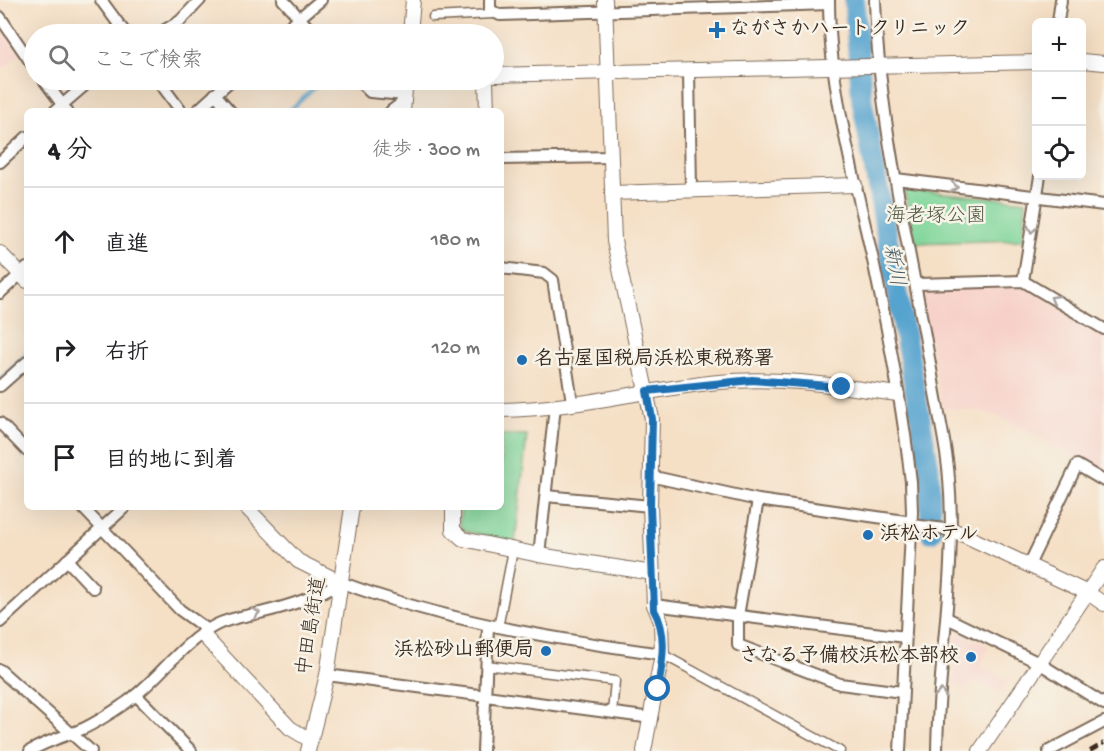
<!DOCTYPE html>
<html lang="ja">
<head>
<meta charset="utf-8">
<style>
  :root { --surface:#fff; --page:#f2f2f2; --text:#202124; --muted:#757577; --line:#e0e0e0 }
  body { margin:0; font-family:"Gochi Hand","Klee One",sans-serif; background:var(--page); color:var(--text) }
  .controls { position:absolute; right:18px; top:18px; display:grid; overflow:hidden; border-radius:9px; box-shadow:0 6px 24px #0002 }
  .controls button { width:54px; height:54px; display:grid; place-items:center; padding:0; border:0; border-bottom:2px solid var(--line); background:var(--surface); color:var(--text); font:30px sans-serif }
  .stop { position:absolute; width:18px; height:18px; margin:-14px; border:4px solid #1f6fb2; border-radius:50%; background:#fff }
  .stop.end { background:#1f6fb2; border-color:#fff; box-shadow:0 2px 6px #0008 }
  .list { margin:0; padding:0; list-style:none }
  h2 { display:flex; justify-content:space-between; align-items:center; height:78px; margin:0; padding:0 24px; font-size:26px }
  h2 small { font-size:20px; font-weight:400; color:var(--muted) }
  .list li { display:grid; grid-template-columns:39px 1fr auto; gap:18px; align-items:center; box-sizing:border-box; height:108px; padding:0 24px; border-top:2px solid var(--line) }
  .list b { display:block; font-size:22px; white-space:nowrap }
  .list em { font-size:20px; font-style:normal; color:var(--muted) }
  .icon { flex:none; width:33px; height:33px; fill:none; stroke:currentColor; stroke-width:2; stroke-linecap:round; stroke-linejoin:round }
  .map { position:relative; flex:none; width:1104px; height:751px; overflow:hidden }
  .search { position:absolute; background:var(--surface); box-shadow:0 6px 24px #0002; left:24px; top:24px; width:480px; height:66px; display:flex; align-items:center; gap:15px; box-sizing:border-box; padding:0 21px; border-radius:33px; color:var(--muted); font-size:22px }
  .panel { position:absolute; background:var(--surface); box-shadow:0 6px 24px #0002; left:24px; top:108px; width:480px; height:402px; border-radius:9px }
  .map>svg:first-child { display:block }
  .built { fill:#f7d1c9 }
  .green { fill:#7fd59a; stroke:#5d805c; stroke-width:1.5 }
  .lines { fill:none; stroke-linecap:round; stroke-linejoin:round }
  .stream { stroke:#55a3cf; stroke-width:4 }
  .river { stroke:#55a3cf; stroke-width:21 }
  .pedestrian-casing { stroke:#7c6958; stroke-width:11 }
  .minor-casing { stroke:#7c6958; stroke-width:14 }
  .tertiary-casing { stroke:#7c6958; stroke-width:16 }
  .pedestrian { stroke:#fff; stroke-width:8 }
  .minor { stroke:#fff; stroke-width:10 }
  .tertiary { stroke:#fff; stroke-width:14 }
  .rail { stroke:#3b2a1e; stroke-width:4; stroke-dasharray:9 4.5; stroke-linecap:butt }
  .oneway { stroke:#a79f9a }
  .route { stroke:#1f6fb2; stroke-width:8 }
  .poi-dot { fill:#1f6fb2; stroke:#f7f3e8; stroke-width:2 }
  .labels { text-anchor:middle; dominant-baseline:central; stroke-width:5; stroke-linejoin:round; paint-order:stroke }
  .poi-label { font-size:20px; font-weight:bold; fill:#3b2a1e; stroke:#f7f3e8; text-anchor:start }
  .park-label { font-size:20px; fill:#4c553d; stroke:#f7f3e8 }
  .street-label { font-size:20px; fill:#3b2a1e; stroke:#f7f3e8 }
  .water-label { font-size:21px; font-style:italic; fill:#455a65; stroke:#f7f3e8 }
</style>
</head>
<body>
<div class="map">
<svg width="1104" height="751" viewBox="0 0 1104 751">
  <rect width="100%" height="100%" fill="#f7f3e8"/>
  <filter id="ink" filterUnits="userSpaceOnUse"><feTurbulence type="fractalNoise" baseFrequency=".0167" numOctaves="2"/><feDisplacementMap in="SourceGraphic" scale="12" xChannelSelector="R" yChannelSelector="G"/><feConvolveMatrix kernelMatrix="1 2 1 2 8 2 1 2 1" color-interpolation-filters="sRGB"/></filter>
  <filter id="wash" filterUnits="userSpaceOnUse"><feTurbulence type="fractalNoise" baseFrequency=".008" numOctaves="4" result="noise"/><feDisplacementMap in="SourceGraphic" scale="24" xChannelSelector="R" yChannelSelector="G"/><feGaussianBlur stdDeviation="1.35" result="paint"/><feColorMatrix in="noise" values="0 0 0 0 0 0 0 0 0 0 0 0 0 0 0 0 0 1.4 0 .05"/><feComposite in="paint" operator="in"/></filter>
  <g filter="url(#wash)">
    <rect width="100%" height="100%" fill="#f5dfc5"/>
    <g class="built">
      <polygon points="0,26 20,55 0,70"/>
      <polygon points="1021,285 1104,333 1104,475 1031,432 999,417 982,411 943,408 922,296 929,287"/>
      <polygon points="957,632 989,646 980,667 1008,680 1002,692 973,680 968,690 951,683 956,670 953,669 963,647 953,642"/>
    </g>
    <g class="green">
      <polygon points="904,189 1026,201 1023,240 915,243"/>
      <polygon points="501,435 527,435 515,543 465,531 459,524 461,507 501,507"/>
    </g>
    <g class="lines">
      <g class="stream">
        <polyline points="289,111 323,80"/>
        <polyline points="1,379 27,354"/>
      </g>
      <polyline class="river" points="854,0 862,101 929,467 931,532"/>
    </g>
  </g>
  <g filter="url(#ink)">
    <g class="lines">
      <g class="pedestrian-casing">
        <g id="pedestrian">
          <polyline points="433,17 493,14"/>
          <polyline points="498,628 513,550"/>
          <polyline points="662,654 840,751"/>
          <polyline points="486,665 615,681 612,713"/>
        </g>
      </g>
      <g class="minor-casing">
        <g id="minor">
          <polyline points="101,0 126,34"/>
          <polyline points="283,0 314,34"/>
          <polyline points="490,0 490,10 500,15 829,4"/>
          <path d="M829 0C829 90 855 178 874 265 889 336 903 410 911 482L912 512 900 751"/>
          <path d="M875 0C879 129 912 255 933 381 938 413 947 447 949 479 957 571 938 660 937 751"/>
          <polyline points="0,17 34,67"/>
          <polyline points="1058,22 1061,0"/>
          <polyline points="158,34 180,21 200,0"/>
          <polyline points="280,34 321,0"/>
          <polyline points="689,71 691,189"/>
          <polyline points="44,80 67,111"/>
          <polyline points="158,80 181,111"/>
          <polyline points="358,80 370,92 404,95"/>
          <polyline points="215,94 230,111"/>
          <polyline points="55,111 91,80"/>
          <polyline points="197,111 231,80"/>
          <polyline points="391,111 403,102"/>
          <polyline points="501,159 611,157"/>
          <polyline points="0,162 27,137"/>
          <polyline points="896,179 1104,205"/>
          <polyline points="501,268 544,273 553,280 572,402"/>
          <polyline points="1023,281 1040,176"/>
          <polyline points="917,284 1023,281 1104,329"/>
          <polyline points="0,293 27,268"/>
          <polyline points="0,386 27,362"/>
          <polyline points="0,423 27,451"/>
          <polyline points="650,476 758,500 912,522"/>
          <polyline points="546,496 650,506"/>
          <polyline points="758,500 738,616 738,645 840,684 902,692"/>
          <polyline points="82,507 180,610 208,630"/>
          <polyline points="912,525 953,530"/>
          <polyline points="539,555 555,406"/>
          <polyline points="67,560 93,588"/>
          <polyline points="1029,565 1077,465 1104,481"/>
          <polyline points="654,605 905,637"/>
          <polyline points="947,618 1039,663 1104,704"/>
          <polyline points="0,622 125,507"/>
          <polyline points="0,670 91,751"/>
          <polyline points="327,675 652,718"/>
          <polyline points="136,695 191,751"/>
          <path d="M30 751C46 741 63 737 80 730 97 723 112 712 127 702 159 679 181 643 216 625 230 618 245 616 260 613 289 606 315 598 340 582 444 621 552 639 662 654"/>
          <polyline points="483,751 488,626"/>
          <polyline points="1049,751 1104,722"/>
        </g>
      </g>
      <g class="tertiary-casing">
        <g id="tertiary">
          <polyline points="605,0 614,241 652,419 650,506 654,605 661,622 662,654 644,751"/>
          <polyline points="410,34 413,0"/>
          <polyline points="1082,61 1104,63"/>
          <polyline points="494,75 1036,62"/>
          <polyline points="486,80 487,111"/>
          <polyline points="403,111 406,80"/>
          <polyline points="612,193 855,185"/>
          <polyline points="0,253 27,281"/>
          <path d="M501 410C574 409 647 389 719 382 778 376 839 386 897 394"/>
          <polyline points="246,507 298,561 340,582"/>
          <polyline points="453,507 453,530 463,539 539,555 653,573"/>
          <polyline points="953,530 1088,593 1104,604"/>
          <polyline points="203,635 290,728 310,740"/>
          <polyline points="308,751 327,675 352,507"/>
          <polyline points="980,751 1104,568"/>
        </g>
      </g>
      <use href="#pedestrian" class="pedestrian"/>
      <use href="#minor" class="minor"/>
      <use href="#tertiary" class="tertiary"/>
      <polyline class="rail" points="1090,751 1104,743"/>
    </g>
    <defs><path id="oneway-chevron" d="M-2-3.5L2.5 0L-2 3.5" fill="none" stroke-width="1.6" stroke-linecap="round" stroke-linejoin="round" transform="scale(1.5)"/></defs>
    <g class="oneway">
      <use href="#oneway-chevron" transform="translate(954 187) rotate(7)"/>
      <use href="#oneway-chevron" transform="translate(1032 229) rotate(100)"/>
      <use href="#oneway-chevron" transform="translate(1054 299) rotate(-150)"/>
      <use href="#oneway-chevron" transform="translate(256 613) rotate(-13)"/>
      <use href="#oneway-chevron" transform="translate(941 693) rotate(-85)"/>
    </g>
  </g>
  <g class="lines" filter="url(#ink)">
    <path class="route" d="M658 689C662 662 668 634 654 610L650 506 652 419 647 391 752 380 842 387"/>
  </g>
  <g class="poi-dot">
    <path d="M714 21h6v6h6v6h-6v6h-6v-6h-6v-6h6z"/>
    <circle cx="522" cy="360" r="6"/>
    <circle cx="868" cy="535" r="6"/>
    <circle cx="546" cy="651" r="6"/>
    <circle cx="971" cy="657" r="6"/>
  </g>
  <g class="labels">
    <g class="poi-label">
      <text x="730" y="30">ながさかハートクリニック</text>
      <text x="534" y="360">名古屋国税局浜松東税務署</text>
      <text x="880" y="535">浜松ホテル</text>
      <text x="534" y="651" text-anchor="end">浜松砂山郵便局</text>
      <text x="959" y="657" text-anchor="end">さなる予備校浜松本部校</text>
    </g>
    <g class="park-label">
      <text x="936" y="217">海老塚公園</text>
    </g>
    <g class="street-label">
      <text transform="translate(313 626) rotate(-81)">中田島街道</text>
    </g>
    <g class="water-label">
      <text transform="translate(892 266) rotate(80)">新川</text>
    </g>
  </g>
</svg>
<div class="controls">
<button>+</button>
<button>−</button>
<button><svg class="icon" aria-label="locate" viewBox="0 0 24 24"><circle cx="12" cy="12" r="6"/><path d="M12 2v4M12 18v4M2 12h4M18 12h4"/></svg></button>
</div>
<div class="stop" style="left:658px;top:689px"></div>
<div class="stop end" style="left:842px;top:387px"></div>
<div class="search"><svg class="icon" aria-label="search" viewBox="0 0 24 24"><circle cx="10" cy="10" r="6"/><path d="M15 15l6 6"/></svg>ここで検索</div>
<section class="panel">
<h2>4 分<small>徒歩 · 300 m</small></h2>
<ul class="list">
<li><svg class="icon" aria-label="ahead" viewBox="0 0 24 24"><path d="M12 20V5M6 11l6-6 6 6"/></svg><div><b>直進</b></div><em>180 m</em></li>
<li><svg class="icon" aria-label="right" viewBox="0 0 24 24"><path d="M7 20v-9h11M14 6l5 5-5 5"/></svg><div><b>右折</b></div><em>120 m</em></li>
<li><svg class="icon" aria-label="arrive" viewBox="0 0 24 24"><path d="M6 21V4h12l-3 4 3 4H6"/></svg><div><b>目的地に到着</b></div></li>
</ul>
</section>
</div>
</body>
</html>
